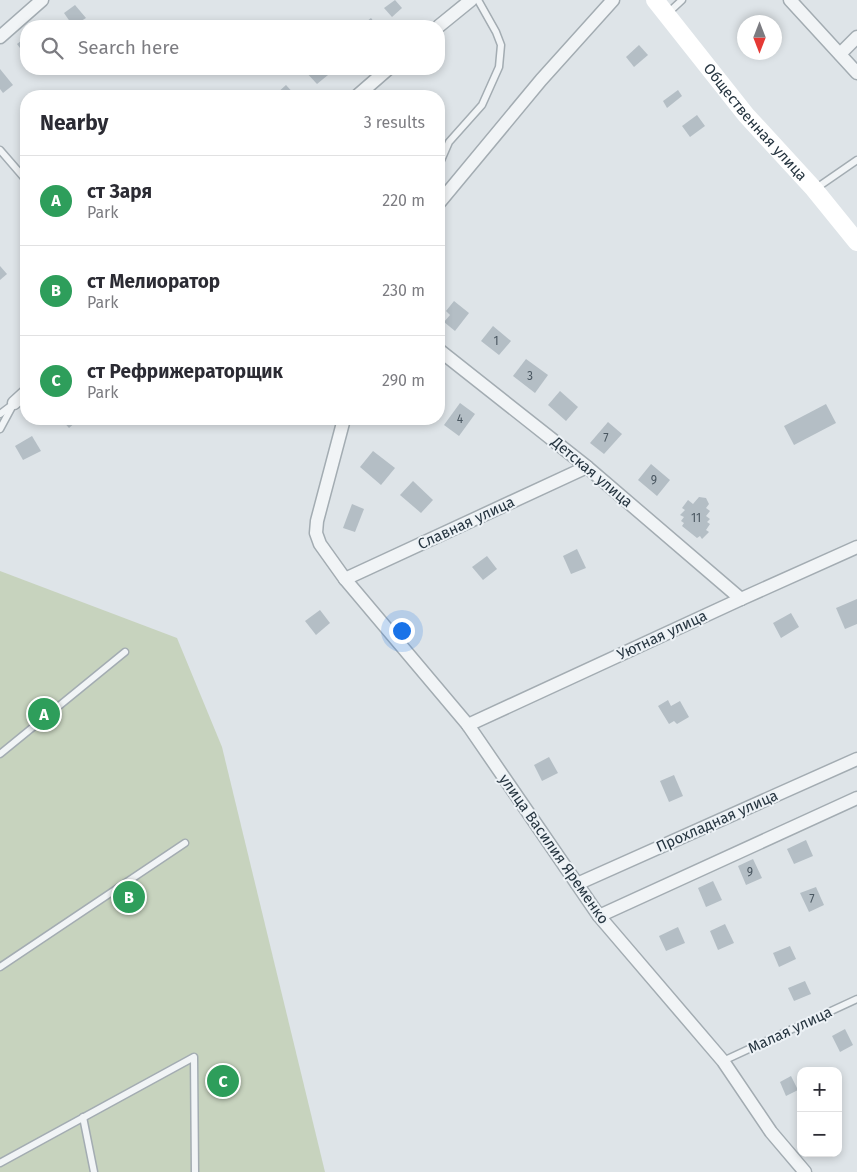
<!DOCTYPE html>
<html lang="en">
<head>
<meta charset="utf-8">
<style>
  :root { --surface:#fff; --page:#f7f7f7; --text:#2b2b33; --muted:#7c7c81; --line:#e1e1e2; --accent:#1a73e8 }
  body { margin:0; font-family:"Fira Sans",sans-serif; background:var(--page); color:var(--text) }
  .controls { position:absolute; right:15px; bottom:15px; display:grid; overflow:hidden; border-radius:10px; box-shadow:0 2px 8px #0003 }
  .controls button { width:45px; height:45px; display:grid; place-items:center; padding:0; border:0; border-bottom:1px solid var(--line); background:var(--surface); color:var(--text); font:25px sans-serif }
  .compass { position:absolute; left:737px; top:15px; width:45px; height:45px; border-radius:50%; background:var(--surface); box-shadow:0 2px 8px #0003; rotate:180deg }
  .you { position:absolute; left:401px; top:630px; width:18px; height:18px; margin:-12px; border:4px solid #fff; border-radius:50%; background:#1a73e8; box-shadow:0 0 0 8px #1a73e833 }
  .badge { display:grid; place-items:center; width:32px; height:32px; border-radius:50%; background:var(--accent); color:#fff; font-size:16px; font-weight:700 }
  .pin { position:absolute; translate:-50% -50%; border:2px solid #fff; box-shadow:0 1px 5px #0006 }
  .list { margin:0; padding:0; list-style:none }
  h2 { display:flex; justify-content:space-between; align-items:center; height:65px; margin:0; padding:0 20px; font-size:21px }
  h2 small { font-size:16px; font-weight:400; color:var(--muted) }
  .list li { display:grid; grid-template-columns:32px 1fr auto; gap:15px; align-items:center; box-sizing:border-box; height:90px; padding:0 20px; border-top:1px solid var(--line) }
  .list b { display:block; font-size:19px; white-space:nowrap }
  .list p { margin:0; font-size:16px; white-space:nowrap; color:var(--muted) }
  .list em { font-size:16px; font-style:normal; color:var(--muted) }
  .icon { flex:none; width:28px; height:28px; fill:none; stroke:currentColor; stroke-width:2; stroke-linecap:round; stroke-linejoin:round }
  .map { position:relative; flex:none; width:857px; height:1172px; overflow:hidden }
  .search { position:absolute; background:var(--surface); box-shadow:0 2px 8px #0003; left:20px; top:20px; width:425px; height:55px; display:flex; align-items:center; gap:12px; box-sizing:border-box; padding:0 18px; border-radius:20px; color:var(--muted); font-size:19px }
  .panel { position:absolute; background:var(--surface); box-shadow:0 2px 8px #0003; left:20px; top:90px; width:425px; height:335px; border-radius:20px }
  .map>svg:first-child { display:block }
  .green { fill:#c7d3be }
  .building { fill:#b4bec5 }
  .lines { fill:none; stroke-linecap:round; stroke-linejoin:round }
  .service-casing { stroke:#a3acb2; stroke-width:9 }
  .minor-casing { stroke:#a3acb2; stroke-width:15 }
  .service { stroke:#f1f4f6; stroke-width:6 }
  .minor { stroke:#f1f4f6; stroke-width:12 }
  .secondary { stroke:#fff; stroke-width:18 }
  .labels { text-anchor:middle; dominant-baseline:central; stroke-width:4; stroke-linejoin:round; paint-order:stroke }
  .number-label { font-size:12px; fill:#4a5761 }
  .street-label { font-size:15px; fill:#263540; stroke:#edf2f6 }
</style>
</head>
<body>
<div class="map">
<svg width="857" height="1172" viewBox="0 0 857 1172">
  <rect width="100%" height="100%" fill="#dee4e8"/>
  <polygon class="green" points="0,571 177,638 222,747 325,1172 0,1172"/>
  <g class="building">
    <polygon points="395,0 402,8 392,17 384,8"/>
    <polygon points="75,5 86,18 73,26 64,13"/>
    <polygon points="371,18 377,26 361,26"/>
    <polygon points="26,37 26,49 23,52 17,44"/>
    <polygon points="639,45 648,55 634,67 626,57"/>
    <polygon points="0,69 13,85 3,93 0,89"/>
    <polygon points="306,69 322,69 328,75 317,84 304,70"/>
    <polygon points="286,85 296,96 278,96 276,94"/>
    <polygon points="678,90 682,96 667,108 663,101"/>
    <polygon points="697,115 705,126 690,137 682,126"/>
    <polygon points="0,266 7,274 0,280"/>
    <polygon points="454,301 469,313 455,331 444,322 450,315 446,311"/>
    <polygon points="493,326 511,341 499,355 481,341"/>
    <polygon points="526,359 548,375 535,393 513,376"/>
    <polygon points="560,391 578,407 566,421 548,405"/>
    <polygon points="460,403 475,414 459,436 444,425"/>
    <polygon points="826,404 836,423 794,445 784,426"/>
    <polygon points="56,419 75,419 77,421 69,428 61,419 58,421"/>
    <polygon points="608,422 622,434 604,454 590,443"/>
    <polygon points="32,436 41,451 23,460 15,446"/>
    <polygon points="373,451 395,468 381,485 360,467"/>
    <polygon points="651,464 670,480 657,496 638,480"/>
    <polygon points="413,481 433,500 421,513 400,495"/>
    <polygon points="699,497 706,498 709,504 706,508 710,511 706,516 710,519 707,522 710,524 706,530 709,532 702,539 700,536 697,538 682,526 684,523 681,521 684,517 680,515 685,510 682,508 688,500 693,504"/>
    <polygon points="352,504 364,509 355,532 343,528"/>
    <polygon points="577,549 586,568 571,574 563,556"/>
    <polygon points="487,556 497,569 483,580 472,567"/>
    <polygon points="857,599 857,624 845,629 836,608"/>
    <polygon points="320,610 330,623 316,635 305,621"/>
    <polygon points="791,613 799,627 781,638 773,623"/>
    <polygon points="668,700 671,706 680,701 689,717 677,724 674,721 669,724 658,706"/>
    <polygon points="549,757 558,773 542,781 534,765"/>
    <polygon points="674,775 683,796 669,802 660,781"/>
    <polygon points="806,840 813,856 794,864 787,849"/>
    <polygon points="753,859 762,878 746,885 738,866"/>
    <polygon points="713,881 722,900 706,907 698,888"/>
    <polygon points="816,887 824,905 809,912 800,893"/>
    <polygon points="725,924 734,943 718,950 710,931"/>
    <polygon points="678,927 685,943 666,951 659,936"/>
    <polygon points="790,946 796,959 779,967 773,953"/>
    <polygon points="805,981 811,994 794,1001 788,988"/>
    <polygon points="845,1029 853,1045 840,1052 832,1036"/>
    <polygon points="791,1076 798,1090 786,1096 780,1082"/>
  </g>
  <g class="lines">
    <g class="service-casing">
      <g id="service">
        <polyline points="668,13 682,0"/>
        <polyline points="0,150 26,180"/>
        <polyline points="439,165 449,142 482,105 499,67 501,45 496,32 478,0"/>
        <polyline points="815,189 857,160"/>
        <polyline points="0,414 12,405"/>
        <polyline points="0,429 14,403"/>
        <polyline points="0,754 125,652"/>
        <polyline points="0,967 185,843"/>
        <polyline points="723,1061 857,999"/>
        <polyline points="83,1117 94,1172"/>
        <polyline points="0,1163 194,1057 195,1172"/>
      </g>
    </g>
    <g class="minor-casing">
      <g id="minor">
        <polyline points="790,0 857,73"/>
        <polyline points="439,26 471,0"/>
        <polyline points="0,37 42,0"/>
        <polyline points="840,54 857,37"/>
        <polyline points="357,96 388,69"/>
        <polyline points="439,203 541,80 613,0"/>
        <polyline points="439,350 587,467 741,599"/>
        <polyline points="14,403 26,392"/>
        <polyline points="344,419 317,521 316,533 320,544 345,579 468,725 599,916 723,1061 771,1132 805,1172"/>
        <polyline points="345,579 587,467"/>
        <polyline points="468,725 741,599 857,547"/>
        <polyline points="577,884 857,759"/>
        <polyline points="599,916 857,798"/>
      </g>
    </g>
    <use href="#service" class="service"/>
    <use href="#minor" class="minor"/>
    <path class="secondary" id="s1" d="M655 0 746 115 814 189 857 242"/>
  </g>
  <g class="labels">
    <g class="number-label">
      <text x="496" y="341">1</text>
      <text x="530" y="376">3</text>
      <text x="460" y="419">4</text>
      <text x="606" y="438">7</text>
      <text x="654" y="480">9</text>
      <text x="696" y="518">11</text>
      <text x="750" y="872">9</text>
      <text x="812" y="899">7</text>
    </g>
    <g class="street-label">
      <text stroke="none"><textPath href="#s1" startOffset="158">Общественная улица</textPath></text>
      <text transform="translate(592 472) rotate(40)">Детская улица</text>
      <text transform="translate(466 523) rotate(-25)">Славная улица</text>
      <text transform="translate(662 635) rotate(-25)">Уютная улица</text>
      <text transform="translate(717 821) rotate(-24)">Прохладная улица</text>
      <text transform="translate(554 849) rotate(55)">улица Василия Яременко</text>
      <text transform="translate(790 1030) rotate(-25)">Малая улица</text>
    </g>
  </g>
</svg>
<div class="controls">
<button>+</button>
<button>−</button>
</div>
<svg class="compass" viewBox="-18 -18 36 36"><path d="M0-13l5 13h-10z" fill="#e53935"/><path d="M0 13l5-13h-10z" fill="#7c7c81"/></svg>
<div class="you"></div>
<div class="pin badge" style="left:44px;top:714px;background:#2e9e5b">A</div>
<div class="pin badge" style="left:129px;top:897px;background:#2e9e5b">B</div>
<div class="pin badge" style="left:223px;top:1081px;background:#2e9e5b">C</div>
<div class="search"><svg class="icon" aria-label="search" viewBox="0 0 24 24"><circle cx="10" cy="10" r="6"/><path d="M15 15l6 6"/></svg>Search here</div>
<section class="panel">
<h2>Nearby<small>3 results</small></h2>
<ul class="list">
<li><span class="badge" style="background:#2e9e5b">A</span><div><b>ст Заря</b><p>Park</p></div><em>220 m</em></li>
<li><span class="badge" style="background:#2e9e5b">B</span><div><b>ст Мелиоратор</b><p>Park</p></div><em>230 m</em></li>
<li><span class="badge" style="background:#2e9e5b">C</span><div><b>ст Рефрижераторщик</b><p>Park</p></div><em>290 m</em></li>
</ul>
</section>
</div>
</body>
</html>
